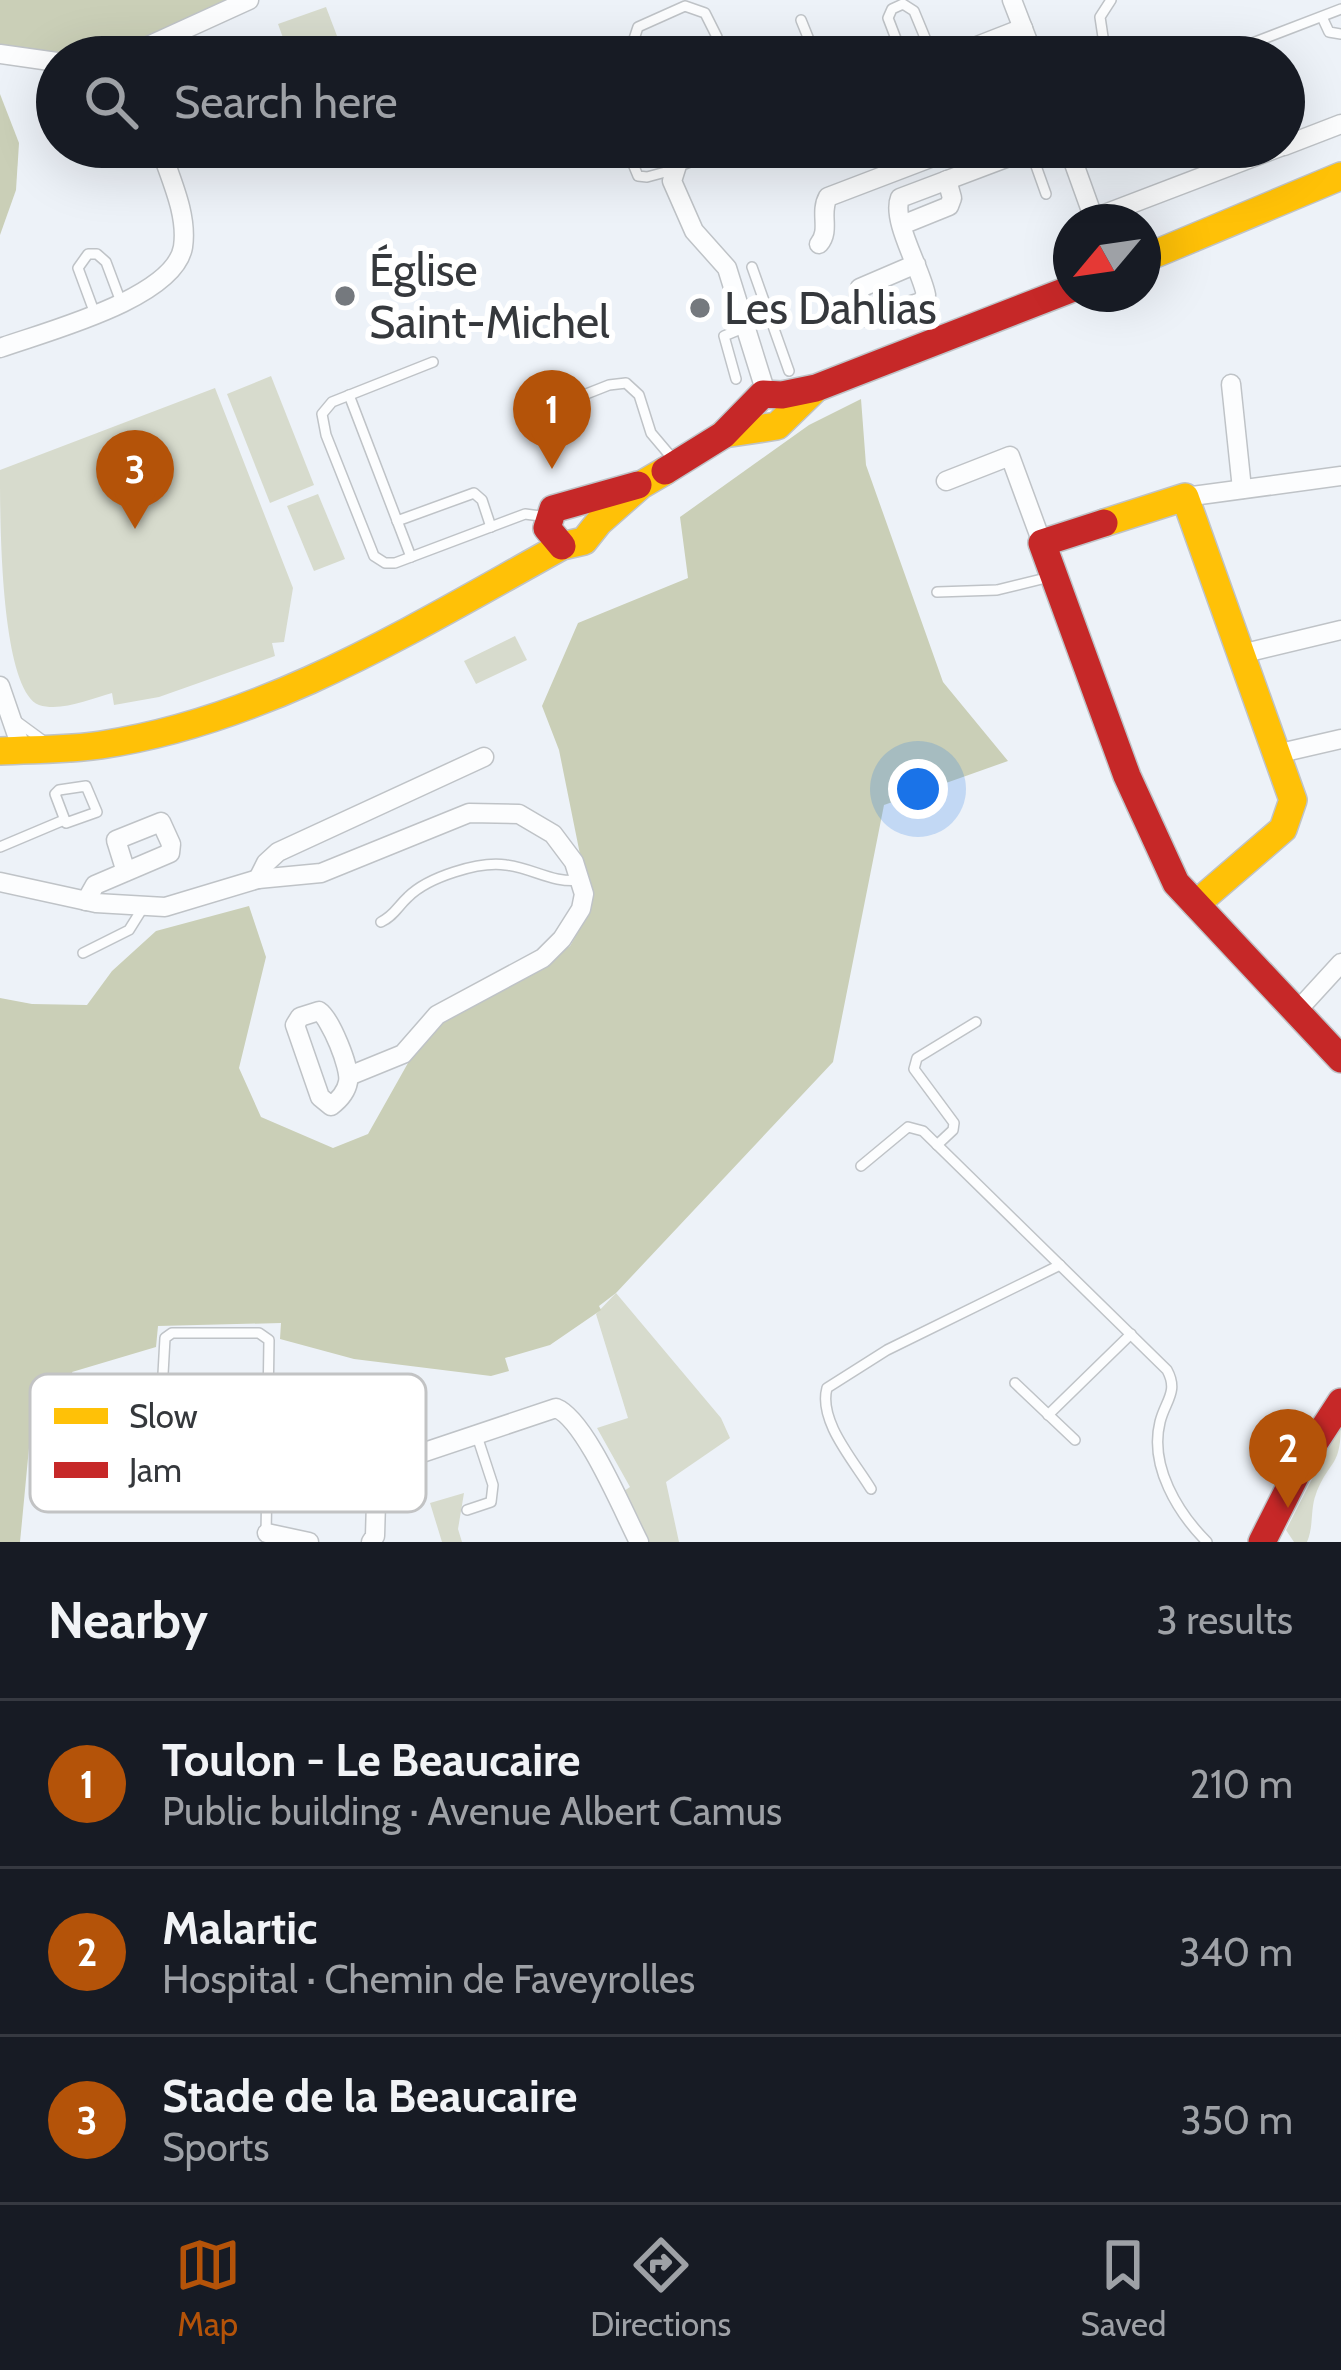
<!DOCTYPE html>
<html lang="en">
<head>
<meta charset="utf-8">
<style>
  :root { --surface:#171b24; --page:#20242c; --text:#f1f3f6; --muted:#9ea1a6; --line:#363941; --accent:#b45309 }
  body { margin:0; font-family:Cabin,sans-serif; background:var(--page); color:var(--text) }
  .compass { position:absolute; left:1053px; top:204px; width:108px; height:108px; border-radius:50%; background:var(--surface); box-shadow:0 12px 48px #0002; rotate:241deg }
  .you { position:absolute; left:918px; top:789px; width:42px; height:42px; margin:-30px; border:9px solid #fff; border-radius:50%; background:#1a73e8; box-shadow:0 0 0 18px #1a73e833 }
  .badge { display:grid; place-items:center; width:78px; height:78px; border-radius:50%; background:var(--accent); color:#fff; font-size:39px; font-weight:700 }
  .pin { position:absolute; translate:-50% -99px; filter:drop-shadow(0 3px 6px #0008) }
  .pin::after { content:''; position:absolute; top:63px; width:42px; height:36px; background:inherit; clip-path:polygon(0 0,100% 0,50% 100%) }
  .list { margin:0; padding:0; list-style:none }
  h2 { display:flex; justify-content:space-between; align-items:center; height:156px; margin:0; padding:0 48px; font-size:51px }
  h2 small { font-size:39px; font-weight:400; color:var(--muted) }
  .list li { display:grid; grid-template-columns:78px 1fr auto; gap:36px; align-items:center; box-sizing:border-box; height:168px; padding:0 48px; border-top:3px solid var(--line) }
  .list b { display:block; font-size:45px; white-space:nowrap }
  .list p { margin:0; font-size:39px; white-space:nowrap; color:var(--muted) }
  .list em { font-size:39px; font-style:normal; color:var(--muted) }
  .icon { flex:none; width:66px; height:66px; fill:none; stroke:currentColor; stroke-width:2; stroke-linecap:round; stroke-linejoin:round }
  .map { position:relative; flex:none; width:1341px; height:1542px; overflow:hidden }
  .search { position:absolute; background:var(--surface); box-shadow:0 12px 48px #0002; left:36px; right:36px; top:36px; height:132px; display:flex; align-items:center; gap:30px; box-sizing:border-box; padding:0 42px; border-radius:66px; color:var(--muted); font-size:45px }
  .sheet { height:660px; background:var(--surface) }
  nav { display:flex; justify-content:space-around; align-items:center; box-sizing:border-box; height:168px; border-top:3px solid var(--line); background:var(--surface); font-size:33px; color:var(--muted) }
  nav a { display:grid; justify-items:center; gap:6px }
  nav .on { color:var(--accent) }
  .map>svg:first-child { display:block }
  .green { fill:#d7dbcd }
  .forest { fill:#cacfb7 }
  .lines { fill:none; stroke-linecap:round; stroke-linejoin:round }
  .lane-casing { stroke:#bfc3c7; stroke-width:12 }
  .street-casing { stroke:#bfc3c7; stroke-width:21 }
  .slow-casing { stroke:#bfc3c7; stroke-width:30 }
  .jam-casing { stroke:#bfc3c7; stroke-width:30 }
  .lane { stroke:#fcfdfe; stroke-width:9 }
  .street { stroke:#fcfdfe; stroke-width:18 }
  .slow { stroke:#ffc107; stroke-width:27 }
  .jam { stroke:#c62828; stroke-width:27 }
  .poi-dot { fill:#75797e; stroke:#fff; stroke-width:4.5 }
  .labels { text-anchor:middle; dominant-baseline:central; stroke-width:12; stroke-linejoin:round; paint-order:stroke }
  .poi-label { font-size:45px; fill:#35383c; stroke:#fff; text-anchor:start }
  .key { fill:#fff; stroke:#c2c3c4; stroke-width:3 }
  .key-label { font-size:33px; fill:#35383c }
</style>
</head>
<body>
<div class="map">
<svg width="1341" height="1542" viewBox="0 0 1341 1542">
  <rect width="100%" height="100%" fill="#edf2f8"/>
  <g class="green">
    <polygon points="326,7 345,57 290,57 278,24"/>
    <polygon points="271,376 314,485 270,503 227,394"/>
    <path d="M215 388 293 588 284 642 272 643 275 656 159 697 114 705 112 693C90 699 61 712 39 705 0 689 0 518 0 470Z"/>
    <polygon points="318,494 345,559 314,571 287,506"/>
    <polygon points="515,636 527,660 476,684 464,661"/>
    <polygon points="616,1293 721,1418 730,1438 666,1482 679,1542 647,1542 621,1493 630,1487 597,1428 628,1418 596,1314"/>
    <path d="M1341 1422C1341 1469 1330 1458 1316 1494 1310 1509 1314 1526 1307 1542H1294L1286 1530Z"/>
    <polygon points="464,1493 458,1529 462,1542 442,1542 430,1503"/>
  </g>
  <g class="forest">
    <polygon points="0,0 244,0 112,57 57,57 0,49"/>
    <polygon points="0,94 19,143 16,190 0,235"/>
    <path d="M861 399 866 465 943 682 1008 761 884 805 833 1062 616 1293 599 1306 601 1310 550 1345 505 1358 509 1371 491 1376 354 1359 280 1339 281 1323 158 1326 156 1347 72 1372C85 1402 69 1423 60 1452L29 1448 20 1542H0V998L32 1004 87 1005 112 971 156 931 249 906 266 957 239 1068 261 1117 333 1148 368 1134 426 1031 537 969 570 946 591 909 559 750 542 706 578 623 688 578 680 517 809 425Z"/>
  </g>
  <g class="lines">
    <g class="lane-casing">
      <g id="lane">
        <polyline points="1322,17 1329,32 1341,34"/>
        <polyline points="801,20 816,57"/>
        <polyline points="1103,37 1100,17 1111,0"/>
        <polyline points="769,42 775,57"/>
        <polyline points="639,57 634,39 638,27 685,6 705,13 717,37"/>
        <polyline points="903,57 888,18 892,9 903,4 914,11 933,57"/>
        <polyline points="1216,57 1341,9"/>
        <polyline points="626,147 638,176 647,177 673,170"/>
        <polyline points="1030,149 1046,194"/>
        <polyline points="752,267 789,371"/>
        <polyline points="95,314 78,268 88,254 97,254 106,262 121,302"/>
        <polyline points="433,362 332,402 322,414 326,435 374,556 385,563 395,563 525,514 548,517"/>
        <polyline points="736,379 724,336 770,317"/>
        <polyline points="349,395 411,557"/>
        <polyline points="571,400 609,385 626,383 639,395 651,433 673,459"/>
        <polyline points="397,521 474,493 482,500 491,527"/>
        <polyline points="937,592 997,590 1050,577"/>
        <polyline points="15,720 45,742"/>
        <polygon points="86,786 97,812 66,823 55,794 59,790"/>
        <polyline points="0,847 64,820"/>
        <path d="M381 922C395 915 397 907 408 897 428 877 479 861 506 865 533 868 553 884 581 880"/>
        <polyline points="83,953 129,930 144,906"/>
        <polyline points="937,1145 953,1130 954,1123 914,1069 917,1058 976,1022"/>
        <path d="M861 1166 908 1127 923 1131 1167 1370C1179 1392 1165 1401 1160 1422 1149 1466 1178 1513 1207 1542"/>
        <polyline points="1015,1383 1075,1440"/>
        <polyline points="1048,1415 1131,1334"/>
        <polyline points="338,1422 353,1423 377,1468"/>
        <polyline points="159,1446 165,1338 172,1333 259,1333 269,1340 266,1537"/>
        <path d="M871 1489C854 1461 818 1421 827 1388L887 1350 1060 1265"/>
        <polyline points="467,1510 491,1502 493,1485 476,1433"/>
      </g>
    </g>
    <g class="street-casing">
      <g id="street">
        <polyline points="1012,0 1034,57"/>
        <polyline points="0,54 57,62"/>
        <polyline points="124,57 249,0"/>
        <polyline points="949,57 1023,28"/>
        <polyline points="1284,146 1341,124"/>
        <polyline points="715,147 678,162 672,181 694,231 727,268 766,393"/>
        <polyline points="1068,147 1095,222"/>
        <polyline points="1094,218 1280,147"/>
        <polyline points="902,225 949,206 952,198 947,180"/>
        <path d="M819 244C831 230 819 213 828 197L959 147"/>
        <path d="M916 264 860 288 859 296 869 318 921 302 926 295C921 269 891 220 900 198L1035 147"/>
        <path d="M0 348C44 332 174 299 183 247 188 214 170 178 160 147"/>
        <polyline points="1231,384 1242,489"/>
        <polyline points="946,481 1010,456 1042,543"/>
        <polyline points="1185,497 1341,476"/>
        <polyline points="1241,654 1341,630"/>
        <polyline points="0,686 21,747"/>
        <polyline points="1276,754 1341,739"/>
        <polyline points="258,879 266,863 278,852 484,757"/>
        <polyline points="0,882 96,903 165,907 258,879 321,873 469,813 519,814 553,834 574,862 584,894 581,909 562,939 543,958 437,1015 403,1054 349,1076"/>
        <polyline points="86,901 95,885 170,853 171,844 161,822 116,840 126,872"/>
        <path d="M319 1011C330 1018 351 1068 348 1082 346 1093 339 1100 331 1106L320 1097 295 1025 300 1017Z"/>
        <polyline points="1297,1011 1341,963"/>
        <polyline points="267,1533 309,1542"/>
        <path d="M371 1542 375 1536 377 1468 556 1408C585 1419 623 1511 639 1542"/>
      </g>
    </g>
    <g class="slow-casing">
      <g id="slow">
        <polyline points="1143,259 1341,176"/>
        <polyline points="724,434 777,426 813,391"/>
        <polyline points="1104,523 1185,497 1293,800 1283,829 1196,904"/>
        <path d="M0 751C33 749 68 750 101 745 268 720 417 626 562 546L584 541 599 522 641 485 665 471"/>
      </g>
    </g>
    <g class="jam-casing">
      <g id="jam">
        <polyline points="665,471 723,435 763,394 782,395 816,388 1071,289"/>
        <polyline points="1104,523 1042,543 1127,776 1176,883 1341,1059"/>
        <polyline points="562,546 547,528 553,509 638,485"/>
        <polyline points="1262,1542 1305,1457 1341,1402"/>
      </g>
    </g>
    <use href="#lane" class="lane"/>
    <use href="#street" class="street"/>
    <use href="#slow" class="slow"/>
    <use href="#jam" class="jam"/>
  </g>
  <g class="poi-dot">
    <circle cx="345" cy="296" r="12"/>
    <circle cx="700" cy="308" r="12"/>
  </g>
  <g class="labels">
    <g class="poi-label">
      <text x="369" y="270">Église<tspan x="369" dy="52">Saint-Michel</tspan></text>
      <text x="724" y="308">Les Dahlias</text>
    </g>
  </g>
  <rect x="30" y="1374" width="396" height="138" rx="18" class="key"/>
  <rect x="54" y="1408" width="54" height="16" fill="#ffc107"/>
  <rect x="54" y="1462" width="54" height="16" fill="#c62828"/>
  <g class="key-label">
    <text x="129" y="1428">Slow</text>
    <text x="129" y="1482">Jam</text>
  </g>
</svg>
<svg class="compass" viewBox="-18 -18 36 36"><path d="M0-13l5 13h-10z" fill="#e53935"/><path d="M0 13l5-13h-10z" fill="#9ea1a6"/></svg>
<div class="you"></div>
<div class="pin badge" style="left:552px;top:469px">1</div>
<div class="pin badge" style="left:1288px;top:1508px">2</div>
<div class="pin badge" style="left:135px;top:529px">3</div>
<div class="search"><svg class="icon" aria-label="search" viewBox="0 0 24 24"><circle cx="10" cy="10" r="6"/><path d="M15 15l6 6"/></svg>Search here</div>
</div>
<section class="sheet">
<h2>Nearby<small>3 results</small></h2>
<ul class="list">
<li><span class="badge">1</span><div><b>Toulon - Le Beaucaire</b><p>Public building · Avenue Albert Camus</p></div><em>210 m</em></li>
<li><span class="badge">2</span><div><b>Malartic</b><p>Hospital · Chemin de Faveyrolles</p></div><em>340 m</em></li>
<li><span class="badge">3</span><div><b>Stade de la Beaucaire</b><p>Sports</p></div><em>350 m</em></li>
</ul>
</section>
<nav>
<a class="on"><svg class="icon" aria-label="map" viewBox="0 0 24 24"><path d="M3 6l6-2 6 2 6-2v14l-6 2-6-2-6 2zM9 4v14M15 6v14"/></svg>Map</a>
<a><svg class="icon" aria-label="directions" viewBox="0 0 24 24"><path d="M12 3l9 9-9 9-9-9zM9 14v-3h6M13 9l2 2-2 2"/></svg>Directions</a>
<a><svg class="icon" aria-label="saved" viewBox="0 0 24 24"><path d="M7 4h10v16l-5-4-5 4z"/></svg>Saved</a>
</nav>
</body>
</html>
